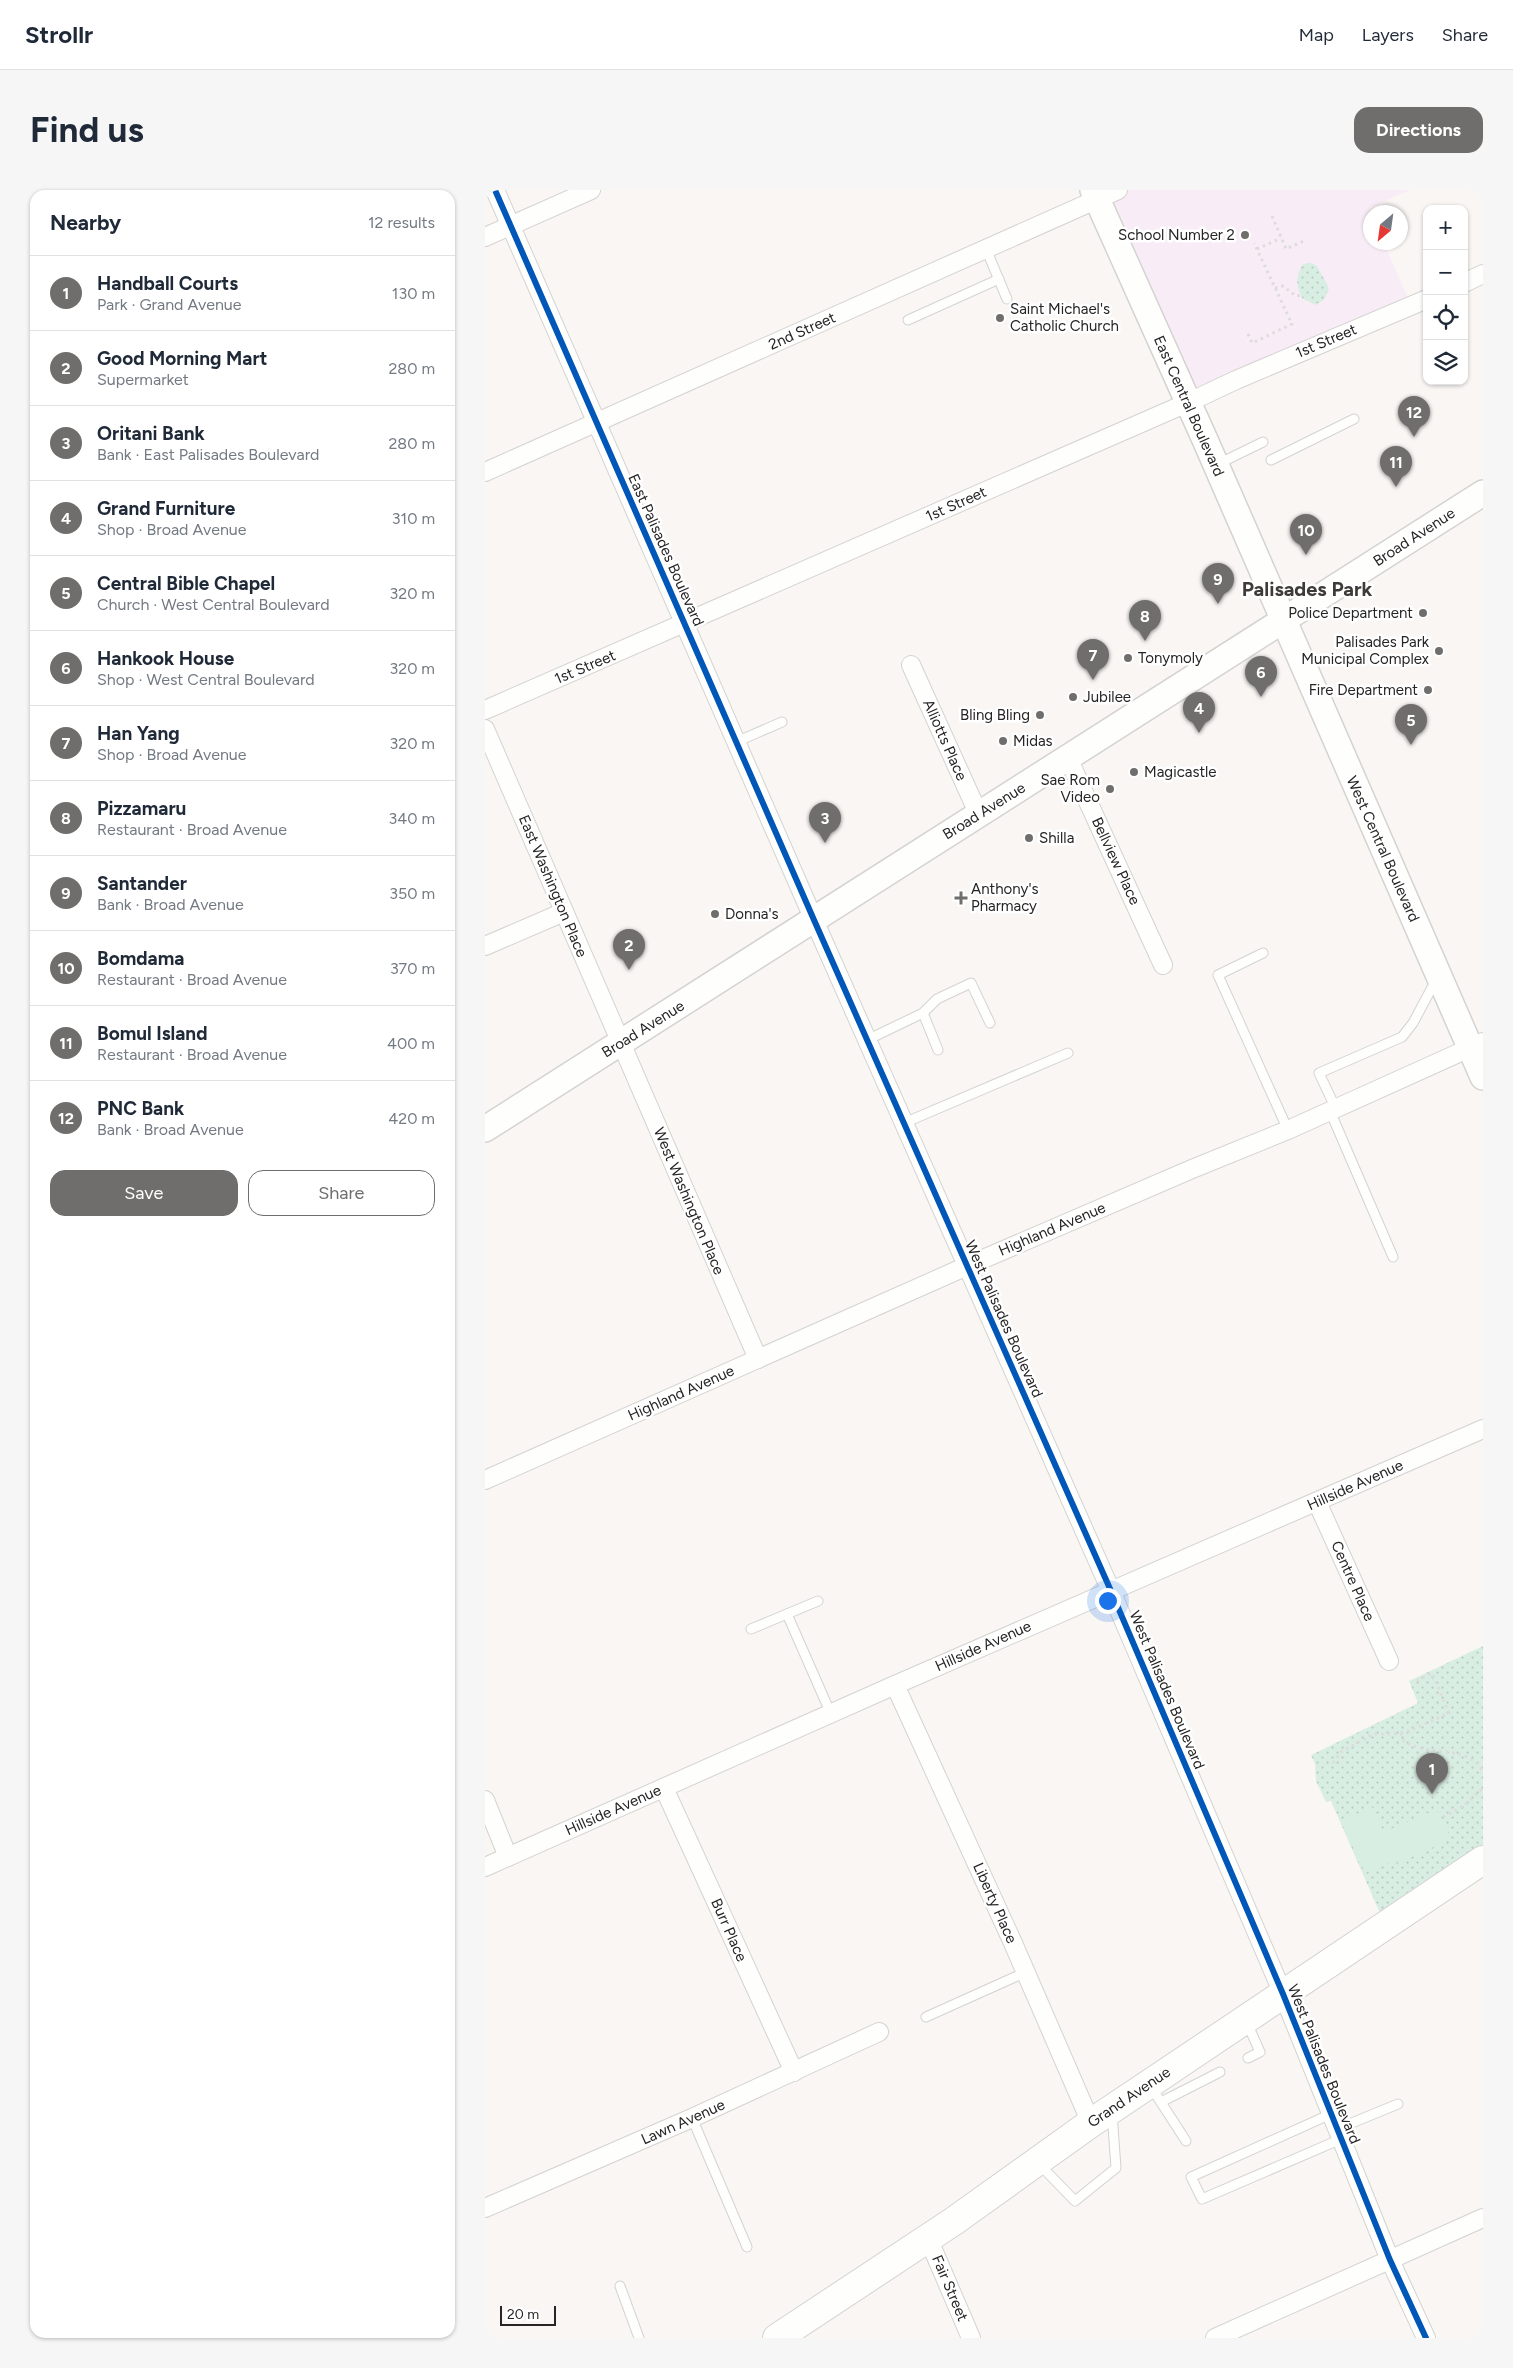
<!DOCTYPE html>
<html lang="en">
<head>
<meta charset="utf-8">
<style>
  :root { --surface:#fff; --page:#f6f6f7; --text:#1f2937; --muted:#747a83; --line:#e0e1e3; --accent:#706e6d }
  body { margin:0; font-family:Figtree,sans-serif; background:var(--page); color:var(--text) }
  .controls { position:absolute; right:15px; top:15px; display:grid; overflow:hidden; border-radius:10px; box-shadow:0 1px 4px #0004 }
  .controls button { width:45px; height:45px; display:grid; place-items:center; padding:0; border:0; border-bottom:1px solid var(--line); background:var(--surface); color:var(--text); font:25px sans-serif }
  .compass { position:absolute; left:878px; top:15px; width:45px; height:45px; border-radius:50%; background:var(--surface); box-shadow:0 1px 4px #0004; rotate:209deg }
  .scale { position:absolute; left:15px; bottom:12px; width:56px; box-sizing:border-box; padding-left:5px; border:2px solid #262424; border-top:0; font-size:14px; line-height:18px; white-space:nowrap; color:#262424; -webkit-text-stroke:4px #fff; paint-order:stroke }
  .you { position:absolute; left:622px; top:1410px; width:18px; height:18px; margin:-12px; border:4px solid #fff; border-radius:50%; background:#1a73e8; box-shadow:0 0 0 8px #1a73e833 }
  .badge { display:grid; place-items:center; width:32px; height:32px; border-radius:50%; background:var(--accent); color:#fff; font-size:16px; font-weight:700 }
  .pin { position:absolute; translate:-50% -41px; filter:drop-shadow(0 1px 2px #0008) }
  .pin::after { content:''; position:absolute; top:26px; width:18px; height:15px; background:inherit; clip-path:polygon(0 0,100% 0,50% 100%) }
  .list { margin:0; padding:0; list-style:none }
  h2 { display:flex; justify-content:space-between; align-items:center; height:65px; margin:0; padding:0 20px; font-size:21px }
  h2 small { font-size:16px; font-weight:400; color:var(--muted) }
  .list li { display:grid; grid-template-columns:32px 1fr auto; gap:15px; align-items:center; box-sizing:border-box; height:75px; padding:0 20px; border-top:1px solid var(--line) }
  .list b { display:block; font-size:19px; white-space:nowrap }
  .list p { margin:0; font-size:16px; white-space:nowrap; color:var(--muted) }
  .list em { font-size:16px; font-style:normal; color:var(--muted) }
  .actions { display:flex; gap:10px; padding:15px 20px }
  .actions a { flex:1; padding:11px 0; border:1px solid var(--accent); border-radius:15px; text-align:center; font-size:18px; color:var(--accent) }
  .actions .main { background:var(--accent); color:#fff }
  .icon { flex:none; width:28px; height:28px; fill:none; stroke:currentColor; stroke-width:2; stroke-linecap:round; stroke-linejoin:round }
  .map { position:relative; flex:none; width:998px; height:2148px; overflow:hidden; border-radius:15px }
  header { display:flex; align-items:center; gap:30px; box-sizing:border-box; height:70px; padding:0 25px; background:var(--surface); border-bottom:1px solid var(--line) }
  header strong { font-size:24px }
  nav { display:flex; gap:28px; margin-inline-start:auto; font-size:18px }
  .intro { display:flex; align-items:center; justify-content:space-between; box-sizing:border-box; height:120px; padding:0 30px }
  h1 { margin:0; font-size:35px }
  .button { padding:12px 22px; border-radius:15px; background:var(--accent); color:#fff; font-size:18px; font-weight:700 }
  main { display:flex; gap:30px; padding:0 30px }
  aside { flex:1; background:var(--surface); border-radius:15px; box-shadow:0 1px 4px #0004 }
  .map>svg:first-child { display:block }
  .education { fill:#f8edf6 }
  .grass { fill:url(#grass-dots) }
  .garden { fill:#d9eee2 }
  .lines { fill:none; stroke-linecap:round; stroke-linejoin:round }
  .lane-casing { stroke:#d5d3d1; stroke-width:11 }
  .street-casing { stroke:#d5d3d1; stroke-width:20 }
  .secondary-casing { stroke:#d5d3d1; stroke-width:28 }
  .primary-casing { stroke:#d5d3d1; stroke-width:30 }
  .path { stroke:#dddcdc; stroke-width:3; stroke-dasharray:2.5 4; stroke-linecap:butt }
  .lane { stroke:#fefefd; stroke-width:9 }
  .street { stroke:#fefefd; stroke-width:18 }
  .secondary { stroke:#fefefd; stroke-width:25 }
  .primary { stroke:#fefefd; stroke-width:28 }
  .cycleway-casing { stroke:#fff; stroke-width:9 }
  .cycleway { stroke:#0057b8; stroke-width:6 }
  .poi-dot { fill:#706e6d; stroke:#fff; stroke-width:2 }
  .labels { text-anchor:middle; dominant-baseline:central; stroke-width:5; stroke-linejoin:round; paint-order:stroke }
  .poi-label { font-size:15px; fill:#262424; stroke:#fff; text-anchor:start }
  .street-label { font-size:15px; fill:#262424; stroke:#fff }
  .district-label { font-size:20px; font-weight:bold; fill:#3e3a38; stroke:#fff }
</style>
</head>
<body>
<header>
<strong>Strollr</strong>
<nav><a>Map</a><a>Layers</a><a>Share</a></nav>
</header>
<div class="intro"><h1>Find us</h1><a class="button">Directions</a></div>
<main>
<aside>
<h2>Nearby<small>12 results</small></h2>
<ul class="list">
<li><span class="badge">1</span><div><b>Handball Courts</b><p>Park · Grand Avenue</p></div><em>130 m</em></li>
<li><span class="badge">2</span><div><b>Good Morning Mart</b><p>Supermarket</p></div><em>280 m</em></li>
<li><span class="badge">3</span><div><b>Oritani Bank</b><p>Bank · East Palisades Boulevard</p></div><em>280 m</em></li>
<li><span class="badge">4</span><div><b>Grand Furniture</b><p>Shop · Broad Avenue</p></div><em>310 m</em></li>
<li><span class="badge">5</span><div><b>Central Bible Chapel</b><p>Church · West Central Boulevard</p></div><em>320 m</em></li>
<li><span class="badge">6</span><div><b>Hankook House</b><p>Shop · West Central Boulevard</p></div><em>320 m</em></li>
<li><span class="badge">7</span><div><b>Han Yang</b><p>Shop · Broad Avenue</p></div><em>320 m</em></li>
<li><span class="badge">8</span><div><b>Pizzamaru</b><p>Restaurant · Broad Avenue</p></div><em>340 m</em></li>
<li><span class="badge">9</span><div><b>Santander</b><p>Bank · Broad Avenue</p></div><em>350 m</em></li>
<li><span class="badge">10</span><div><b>Bomdama</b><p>Restaurant · Broad Avenue</p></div><em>370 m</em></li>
<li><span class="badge">11</span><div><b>Bomul Island</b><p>Restaurant · Broad Avenue</p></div><em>400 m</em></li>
<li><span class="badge">12</span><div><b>PNC Bank</b><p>Bank · Broad Avenue</p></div><em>420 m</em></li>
</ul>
<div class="actions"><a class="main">Save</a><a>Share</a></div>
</aside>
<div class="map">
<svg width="998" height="2148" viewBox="0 0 998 2148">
  <defs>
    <pattern id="grass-dots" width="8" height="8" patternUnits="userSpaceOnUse" patternTransform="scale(1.25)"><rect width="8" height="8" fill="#d9eee2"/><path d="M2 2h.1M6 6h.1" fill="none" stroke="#baccc2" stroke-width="1.8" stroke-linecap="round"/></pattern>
  </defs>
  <rect width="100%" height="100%" fill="#f9f6f4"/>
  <polygon class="education" points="633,0 925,0 884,18 886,22 886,52 899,53 926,115 702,213 612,9"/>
  <g class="grass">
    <path d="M827 73 832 76 844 98 839 110 830 115 817 108C811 95 810 87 818 74Z"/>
    <polygon points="998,1456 998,1670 901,1737 846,1611 841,1612 831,1591 830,1574 826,1565 933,1513 924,1491"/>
  </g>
  <polygon class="garden" points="887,1617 899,1642 952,1619 966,1649 913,1673 911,1670 880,1683 856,1631"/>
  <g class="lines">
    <g class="lane-casing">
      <g id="lane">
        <polyline points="501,59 522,109"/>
        <polyline points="423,130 514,89"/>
        <polyline points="786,270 869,229"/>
        <polyline points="733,274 778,252"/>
        <polyline points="251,552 297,532"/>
        <polyline points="778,763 733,785 803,940"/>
        <polyline points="438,823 453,860"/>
        <polyline points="382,850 438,823 452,809 486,793 505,833"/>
        <polyline points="851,919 834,883 917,847 928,833 952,788"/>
        <polyline points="845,921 908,1067"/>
        <polyline points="419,933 583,863"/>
        <polyline points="302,1424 346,1524"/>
        <polyline points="266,1439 333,1411"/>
        <polyline points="441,1827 541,1782"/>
        <polyline points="762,1833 775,1862 763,1868"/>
        <polyline points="666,1897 701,1951"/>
        <polyline points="676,1912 735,1882"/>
        <polyline points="846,1924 706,1987 717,2009 856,1949"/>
        <polyline points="207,1928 262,2057"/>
        <polyline points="852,1939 913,1914"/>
        <polyline points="554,1974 590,2011 631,1978 627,1923"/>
        <polyline points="135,2096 154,2148"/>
      </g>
    </g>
    <g class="street-casing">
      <g id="street">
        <polyline points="10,0 329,730 626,1401 798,1804 905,2070 941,2148"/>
        <polyline points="0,47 106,0"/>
        <polyline points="979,93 998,84"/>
        <polyline points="0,282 633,0"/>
        <polyline points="426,475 494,625"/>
        <polyline points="0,520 702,213 751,190 942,109"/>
        <polyline points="0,539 273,1169"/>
        <polyline points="583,568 678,775"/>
        <polyline points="0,756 79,722"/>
        <polyline points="0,1290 482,1076 707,979 803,940 998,852"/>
        <polyline points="832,1312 904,1471"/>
        <polyline points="410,1495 528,1753 606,1933"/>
        <polyline points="179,1598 309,1882"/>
        <polyline points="0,1610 23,1667"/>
        <polyline points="0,1677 410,1495 998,1239"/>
        <polyline points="0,2018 207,1928 394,1842"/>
        <polyline points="443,2048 486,2148"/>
        <polyline points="730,2148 998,2028"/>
      </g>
    </g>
    <g class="secondary-casing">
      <g id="secondary">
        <polyline points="608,0 721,252 998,887"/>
        <polyline points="0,939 998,303"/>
      </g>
    </g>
    <g class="primary-casing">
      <polyline id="primary" points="292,2148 469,2031 606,1933 998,1670"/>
    </g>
    <g class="path">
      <polyline points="787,26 801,59 819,51"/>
      <polyline points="772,59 796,48"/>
      <polyline points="790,98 798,96 811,106 816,105"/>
      <polyline points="763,144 767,153 807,134 769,53"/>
      <path d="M916 1543 919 1551 926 1555C949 1565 985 1556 998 1582"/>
      <polyline points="848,1573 856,1562 888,1544 908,1544 924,1541 964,1523 947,1483 931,1491"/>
      <polyline points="958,1627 980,1615 998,1598"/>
    </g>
    <use href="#lane" class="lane"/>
    <use href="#street" class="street"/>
    <use href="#secondary" class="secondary"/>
    <use href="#primary" class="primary"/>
    <g class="cycleway-casing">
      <polyline id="cycleway" points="10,0 329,730 626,1401 798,1804 905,2070 941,2148"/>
    </g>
    <use href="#cycleway" class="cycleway"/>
  </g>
  <g class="poi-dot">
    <circle cx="760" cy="45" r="5"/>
    <circle cx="515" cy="128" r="5"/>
    <circle cx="938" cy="423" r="5"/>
    <circle cx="954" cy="461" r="5"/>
    <circle cx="643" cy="468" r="5"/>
    <circle cx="943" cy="500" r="5"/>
    <circle cx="588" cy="507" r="5"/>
    <circle cx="555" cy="525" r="5"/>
    <circle cx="518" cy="551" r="5"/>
    <circle cx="649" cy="582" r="5"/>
    <circle cx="625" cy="599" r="5"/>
    <circle cx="544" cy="648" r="5"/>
    <path d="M473.5 700.5h5v5h5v5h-5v5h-5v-5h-5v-5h5z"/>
    <circle cx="230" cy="724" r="5"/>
  </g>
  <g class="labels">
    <g class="poi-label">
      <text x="750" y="45" text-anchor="end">School Number 2</text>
      <text x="525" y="119">Saint Michael's<tspan x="525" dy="17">Catholic Church</tspan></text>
      <text x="928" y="423" text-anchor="end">Police Department</text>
      <text x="944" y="452" text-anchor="end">Palisades Park<tspan x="944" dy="17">Municipal Complex</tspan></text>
      <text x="653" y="468">Tonymoly</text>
      <text x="933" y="500" text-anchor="end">Fire Department</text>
      <text x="598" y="507">Jubilee</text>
      <text x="545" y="525" text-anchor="end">Bling Bling</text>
      <text x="528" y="551">Midas</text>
      <text x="659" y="582">Magicastle</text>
      <text x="615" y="590" text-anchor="end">Sae Rom<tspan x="615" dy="17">Video</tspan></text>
      <text x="554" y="648">Shilla</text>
      <text x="486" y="699">Anthony's<tspan x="486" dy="17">Pharmacy</tspan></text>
      <text x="240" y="724">Donna's</text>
    </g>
    <g class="street-label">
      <text transform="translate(317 141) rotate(-24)">2nd Street</text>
      <text transform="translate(841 151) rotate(-23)">1st Street</text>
      <text transform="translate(704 216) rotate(66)">East Central Boulevard</text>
      <text transform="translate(471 314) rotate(-24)">1st Street</text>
      <text transform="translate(929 347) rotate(-33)">Broad Avenue</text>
      <text transform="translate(181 360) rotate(66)">East Palisades Boulevard</text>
      <text transform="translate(100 477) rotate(-23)">1st Street</text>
      <text transform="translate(460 550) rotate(66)">Alliotts Place</text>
      <text transform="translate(499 621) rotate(-32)">Broad Avenue</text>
      <text transform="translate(898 659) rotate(66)">West Central Boulevard</text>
      <text transform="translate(631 671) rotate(65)">Bellview Place</text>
      <text transform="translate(68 696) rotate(67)">East Washington Place</text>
      <text transform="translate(158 839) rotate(-32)">Broad Avenue</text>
      <text transform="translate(204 1011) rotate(67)">West Washington Place</text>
      <text transform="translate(567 1039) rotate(-23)">Highland Avenue</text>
      <text transform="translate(519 1129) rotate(66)">West Palisades Boulevard</text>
      <text transform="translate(196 1203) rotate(-24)">Highland Avenue</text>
      <text transform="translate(870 1295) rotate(-24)">Hillside Avenue</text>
      <text transform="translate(868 1391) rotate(66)">Centre Place</text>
      <text transform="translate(498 1456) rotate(-24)">Hillside Avenue</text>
      <text transform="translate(682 1500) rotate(67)">West Palisades Boulevard</text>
      <text transform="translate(128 1620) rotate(-24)">Hillside Avenue</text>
      <text transform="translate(510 1713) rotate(66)">Liberty Place</text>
      <text transform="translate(244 1740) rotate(66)">Burr Place</text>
      <text transform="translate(839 1874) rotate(68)">West Palisades Boulevard</text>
      <text transform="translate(644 1907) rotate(-34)">Grand Avenue</text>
      <text transform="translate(198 1932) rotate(-24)">Lawn Avenue</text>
      <text transform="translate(465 2098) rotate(67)">Fair Street</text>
    </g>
    <g class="district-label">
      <text x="822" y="399">Palisades Park</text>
    </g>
  </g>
</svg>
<div class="controls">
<button>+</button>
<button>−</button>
<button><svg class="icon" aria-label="locate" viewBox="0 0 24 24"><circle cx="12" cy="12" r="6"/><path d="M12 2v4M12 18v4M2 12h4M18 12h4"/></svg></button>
<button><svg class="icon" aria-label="layers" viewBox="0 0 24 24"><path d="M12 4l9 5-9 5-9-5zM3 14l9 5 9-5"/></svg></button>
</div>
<svg class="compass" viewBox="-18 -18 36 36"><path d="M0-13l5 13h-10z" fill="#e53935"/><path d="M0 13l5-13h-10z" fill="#747a83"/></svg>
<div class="scale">20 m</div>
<div class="you"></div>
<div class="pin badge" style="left:947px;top:1604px">1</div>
<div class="pin badge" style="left:144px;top:780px">2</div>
<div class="pin badge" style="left:340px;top:653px">3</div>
<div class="pin badge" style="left:714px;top:543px">4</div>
<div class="pin badge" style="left:926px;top:555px">5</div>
<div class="pin badge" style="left:776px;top:507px">6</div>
<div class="pin badge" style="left:608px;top:490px">7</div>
<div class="pin badge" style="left:660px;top:451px">8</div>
<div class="pin badge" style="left:733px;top:414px">9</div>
<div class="pin badge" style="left:821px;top:365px">10</div>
<div class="pin badge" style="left:911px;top:297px">11</div>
<div class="pin badge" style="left:929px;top:247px">12</div>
</div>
</main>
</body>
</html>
